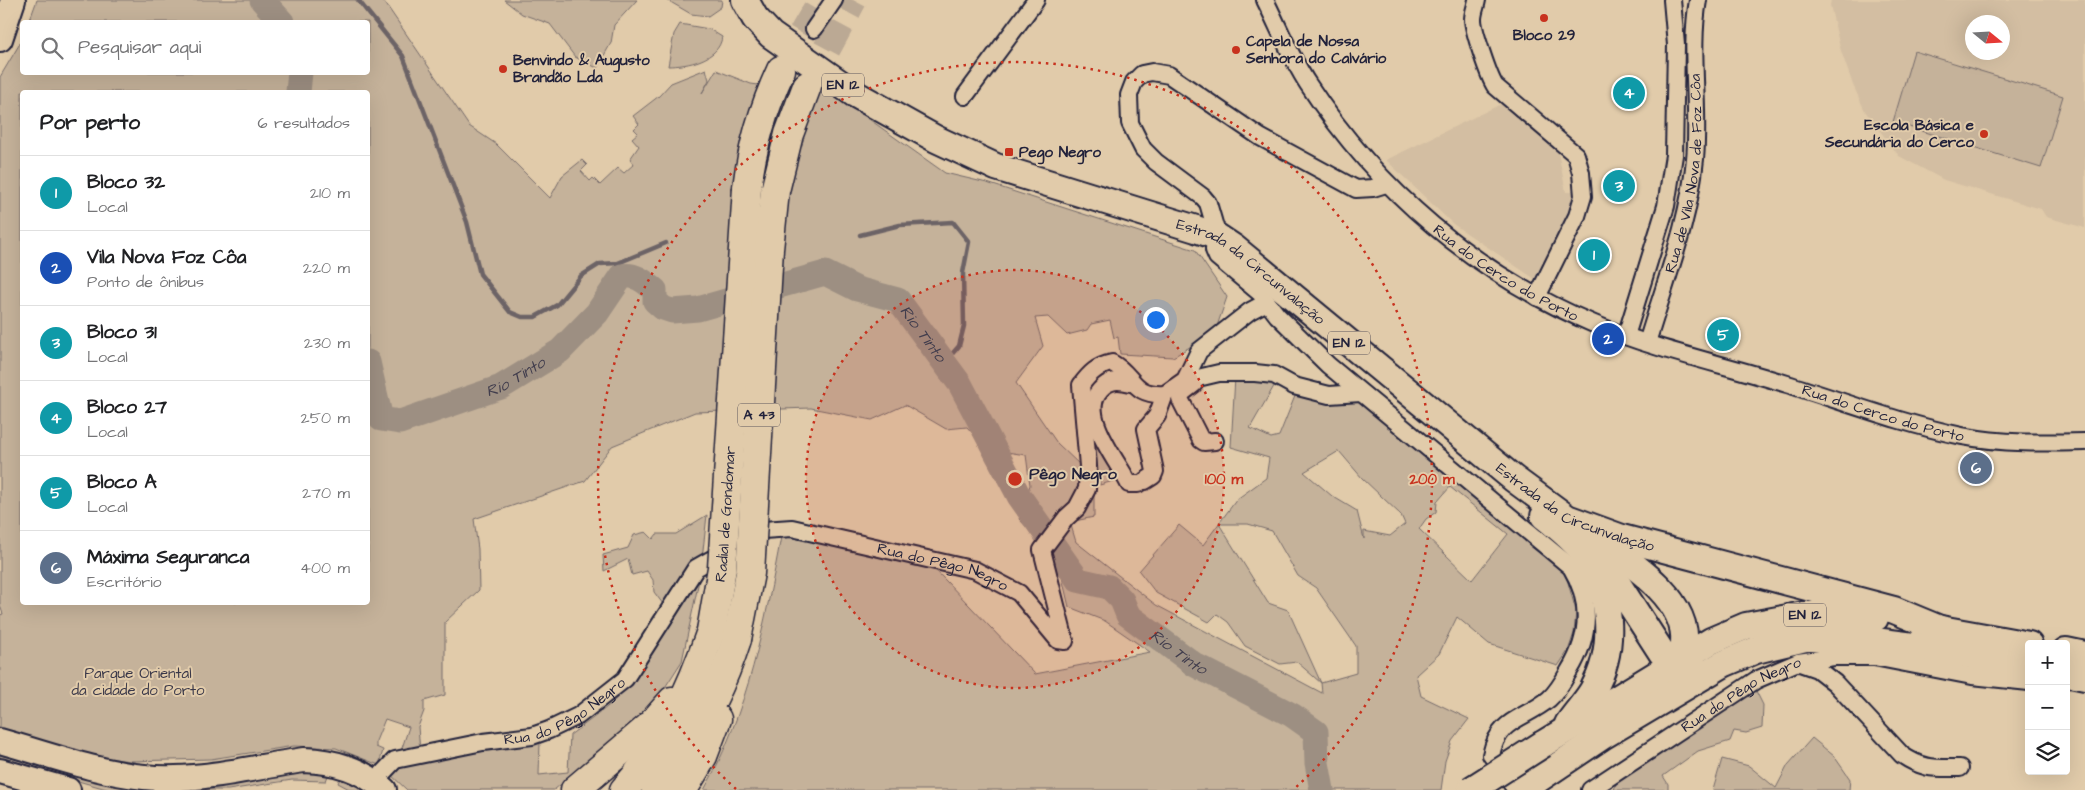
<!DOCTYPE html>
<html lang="pt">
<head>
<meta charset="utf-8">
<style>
  :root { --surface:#fff; --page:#f6f6f6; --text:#202124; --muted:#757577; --line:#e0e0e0; --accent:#111827 }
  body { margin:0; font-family:"Architects Daughter",sans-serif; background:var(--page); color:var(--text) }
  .controls { position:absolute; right:15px; bottom:15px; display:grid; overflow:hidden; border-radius:5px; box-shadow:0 5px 20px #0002 }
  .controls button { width:45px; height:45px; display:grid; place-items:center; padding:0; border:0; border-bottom:1px solid var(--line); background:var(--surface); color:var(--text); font:25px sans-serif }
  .compass { position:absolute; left:1965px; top:15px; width:45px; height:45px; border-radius:50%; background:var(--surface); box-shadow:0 5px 20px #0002; rotate:108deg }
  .you { position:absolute; left:1155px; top:319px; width:18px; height:18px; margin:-12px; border:4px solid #fff; border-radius:50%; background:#1a73e8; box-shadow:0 0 0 8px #1a73e833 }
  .badge { display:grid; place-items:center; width:32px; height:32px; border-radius:50%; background:var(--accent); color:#fff; font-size:16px; font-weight:700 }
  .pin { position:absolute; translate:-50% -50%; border:2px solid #fff; box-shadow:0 1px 5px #0006 }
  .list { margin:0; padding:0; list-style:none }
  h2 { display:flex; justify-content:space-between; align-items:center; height:65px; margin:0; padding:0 20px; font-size:21px }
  h2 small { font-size:16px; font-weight:400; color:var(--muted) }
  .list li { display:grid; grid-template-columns:32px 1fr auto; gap:15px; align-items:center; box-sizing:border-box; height:75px; padding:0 20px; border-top:1px solid var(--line) }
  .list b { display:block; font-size:19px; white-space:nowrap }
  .list p { margin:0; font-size:16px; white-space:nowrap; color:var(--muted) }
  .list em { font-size:16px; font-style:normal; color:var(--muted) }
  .icon { flex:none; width:28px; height:28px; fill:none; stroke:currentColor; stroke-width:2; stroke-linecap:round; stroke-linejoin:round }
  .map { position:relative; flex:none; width:2085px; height:790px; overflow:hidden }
  .search { position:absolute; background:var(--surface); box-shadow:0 5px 20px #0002; left:20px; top:20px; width:350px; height:55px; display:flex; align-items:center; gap:12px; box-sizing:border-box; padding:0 18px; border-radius:5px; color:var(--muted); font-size:19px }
  .panel { position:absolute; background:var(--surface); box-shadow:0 5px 20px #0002; left:20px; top:90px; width:350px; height:515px; border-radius:5px }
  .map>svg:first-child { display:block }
  .built { fill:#d3bea2; fill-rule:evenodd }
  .green { fill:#c5b29a; stroke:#746a6a; fill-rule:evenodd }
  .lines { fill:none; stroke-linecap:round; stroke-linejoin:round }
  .stream { stroke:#6c6366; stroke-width:4.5 }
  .river { stroke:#9d8f82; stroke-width:25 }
  .motorway-tunnel { stroke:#bba994; stroke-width:28; stroke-dasharray:28 14; stroke-linecap:butt }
  .minor-casing { stroke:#22223b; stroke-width:20 }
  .secondary-casing { stroke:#22223b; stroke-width:28 }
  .primary-casing { stroke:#22223b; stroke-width:30 }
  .motorway-casing { stroke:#22223b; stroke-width:31 }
  .minor { stroke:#e1cbaa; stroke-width:16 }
  .secondary { stroke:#e1cbaa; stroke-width:24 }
  .primary { stroke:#e1cbaa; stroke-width:26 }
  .motorway { stroke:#e1cbaa; stroke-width:28 }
  .primary-bridge-casing { stroke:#22223b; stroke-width:30; stroke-linecap:butt }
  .motorway-bridge-casing { stroke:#22223b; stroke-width:31; stroke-linecap:butt }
  .primary-bridge { stroke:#e1cbaa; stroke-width:26 }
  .motorway-bridge { stroke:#e1cbaa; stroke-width:28 }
  .ring { fill:none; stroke:#c8321e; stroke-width:2.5; stroke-dasharray:2.5 5 }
  .poi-dot { fill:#c8321e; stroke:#e1cbaa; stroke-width:2 }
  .labels { text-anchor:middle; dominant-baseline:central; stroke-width:4; stroke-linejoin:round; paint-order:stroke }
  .shield { fill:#e1cbaa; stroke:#5b555c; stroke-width:1 }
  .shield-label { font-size:14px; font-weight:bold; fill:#22223b }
  .poi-label { font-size:15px; font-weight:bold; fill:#22223b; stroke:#e1cbaa; text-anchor:start }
  .street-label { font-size:15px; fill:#22223b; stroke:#e1cbaa }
  .park-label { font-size:15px; fill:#3a3849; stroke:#e1cbaa }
  .water-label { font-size:16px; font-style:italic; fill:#413d4d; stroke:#e1cbaa }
  .neighbourhood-label { font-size:16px; font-weight:bold; fill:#22223b; stroke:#e1cbaa }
  .centre { fill:#c8321e; stroke:#e1cbaa; stroke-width:2.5 }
  .ring-label { font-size:15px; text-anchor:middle; font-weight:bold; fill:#c8321e; stroke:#e1cbaa; stroke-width:4; stroke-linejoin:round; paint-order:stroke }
</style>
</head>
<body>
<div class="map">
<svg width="2085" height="790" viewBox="0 0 2085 790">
  <rect width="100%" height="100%" fill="#e1cbaa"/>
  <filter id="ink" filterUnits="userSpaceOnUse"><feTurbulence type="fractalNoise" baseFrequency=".02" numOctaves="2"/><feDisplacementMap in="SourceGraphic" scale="10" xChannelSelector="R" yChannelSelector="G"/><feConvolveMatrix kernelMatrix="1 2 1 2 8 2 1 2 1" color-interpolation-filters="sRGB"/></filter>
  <g filter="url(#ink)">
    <g class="built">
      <path d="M1831 0H2085V228L2046 217 2041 209 1944 180 1899 156 1865 111 1853 85 1841 51 1830 5ZM1972 22H2002V52H1972Z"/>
      <polygon points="1501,104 1557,147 1566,192 1572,192 1576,201 1535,279 1453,224 1386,160"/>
    </g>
    <g class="green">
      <path d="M37 0H383L469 126 496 144 550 198 562 176 582 160 587 165 581 171 590 181 593 178 600 185 618 168 624 173 634 164 630 159 639 146 632 138 638 133 634 129 639 124 633 116 659 96 671 83 706 69 709 80 702 93 716 70 751 84 835 95 945 173 987 183 1195 250 1227 297 1215 332 1173 357 1120 354 1118 337 1114 338 1110 320 1091 324 1087 330 1067 335 1048 317 1035 318 1043 346 1016 383 1057 443 1081 466 1080 482 1094 494V517L1070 522 1076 542 1156 605 1322 693 1321 683 1297 662 1280 664 1245 646 1228 622 1217 614 1209 622 1156 593 1139 571 1179 525 1203 545 1237 499 1266 478 1269 458 1231 447 1235 377 1277 381 1250 428 1271 438 1279 436 1297 391 1354 398 1510 526 1530 546 1565 572 1576 611 1574 633 1568 651 1558 666 1489 644 1457 617 1439 654 1416 675 1421 696 1469 719 1452 741 1445 761 1441 790H704C748 712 765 623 781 537L812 539 924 558 1035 674 1150 652 1105 621 1069 607 1061 573 1050 552 1019 519 1030 485 1026 455 987 449 967 427 946 429 905 405 872 420 811 408 695 412 612 446 585 481 474 519 478 549 479 590 445 622V695L424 701V711L418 727 420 751H401L409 727 385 719 376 741V747L383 750 379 765 336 748 294 746 211 759 130 761 100 757 0 729V615L3 614 0 606V77L22 40V72H368V22H29ZM22 92H368V602H22ZM1339 451 1362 478 1401 515 1405 524 1390 536 1364 531V539L1357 511 1332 496 1304 472ZM1450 487 1508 534 1472 580 1419 529 1426 519 1436 512 1437 502ZM1219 524H1248L1272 531 1298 576 1316 588 1356 646V673L1321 683 1288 610 1268 603Z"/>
      <polygon points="504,0 637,0 614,25 611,43 597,68 575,57 550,24 522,14"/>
      <polygon points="667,0 722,0 721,7 708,16 691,14"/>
      <path d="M680 24 709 29 722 37C719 60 687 66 668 66L674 34Z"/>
      <polygon points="1914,51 2063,96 2041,168 1893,122"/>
      <polygon points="1095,446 1103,446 1116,475 1113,481 1100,485"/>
      <polygon points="707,515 702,559 666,608 654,592 653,580 647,571 632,575 628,559 604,571 603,555 628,548 634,535 646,532 653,539 657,534 676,534"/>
      <path d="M701 571 682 661 662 692 625 731 554 790H407L390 774 402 764 479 748 540 742 539 775 568 772 570 735C590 720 613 705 629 685 657 651 676 609 701 571Z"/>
      <path d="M1755 689 1763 705 1762 728 1746 733 1734 731 1730 741 1698 751 1663 776 1668 784V790H1614L1617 781 1642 765 1687 732 1693 733C1711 716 1734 702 1755 689Z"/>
      <polygon points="1812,738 1834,756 1850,779 1849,790 1713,790 1722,759 1749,766 1776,788 1788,765"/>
      <polygon points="0,751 106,781 313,770 329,773 326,781 292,780 228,790 110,790 0,759"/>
      <polygon points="341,776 369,790 351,790 338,783"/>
    </g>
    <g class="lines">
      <g class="stream">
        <polyline points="358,0 403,56 467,222 480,274 510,312 522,317 535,317 557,305 581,276 600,264 618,263 666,243"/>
        <polyline points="860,235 900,225 953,222 969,242 963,273 964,326 959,346 945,362"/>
      </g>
      <g class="river">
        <polyline points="262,0 282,22"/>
        <polyline points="298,92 300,72"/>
        <path id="s1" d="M368 362 381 419 400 422 501 387 560 351 597 313 622 276C635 273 645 282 655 290V301L663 308 672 311 698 309 825 273 857 289 898 300 960 384 1019 496 1078 580 1109 587 1122 600 1128 615 1195 665 1292 715 1316 732 1317 763 1322 790"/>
      </g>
      <g class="motorway-tunnel">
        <polyline points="781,70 822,0"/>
        <polyline points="807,86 853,0"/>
      </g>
      <g class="minor-casing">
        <g id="minor">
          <path id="s2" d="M1265 0C1279 28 1291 58 1308 84 1377 190 1477 275 1594 324 1656 350 1723 364 1787 384 1845 402 1903 424 1962 436 2003 444 2044 443 2085 442"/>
          <path d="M1477 0C1476 6 1473 13 1473 19 1473 30 1489 77 1495 86L1576 155 1581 173 1583 196 1577 216 1537 297"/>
          <polyline points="814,29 834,0"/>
          <polyline points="965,96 1036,0"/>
          <path d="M1386 184 1373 188 1356 189 1260 137 1169 75 1152 72 1142 74 1134 82 1129 95 1130 123 1143 149 1156 162 1203 197 1208 203 1215 227 1214 250 1217 257 1260 293 1277 315 1328 365 1571 567C1592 602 1590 637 1569 671 1564 680 1557 692 1549 699 1524 720 1499 717 1491 755L1516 790"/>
          <polyline points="1626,336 1666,206 1674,155 1676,45 1672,0"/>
          <path id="s3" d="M1647 343C1665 282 1689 223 1695 159 1700 107 1689 52 1698 0"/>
          <polyline points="1202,377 1219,373 1255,373 1274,375 1294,386 1329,395 1361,393"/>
          <path d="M1131 383C1119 380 1109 379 1100 390 1078 414 1118 461 1129 484H1138"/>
          <polyline points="1194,384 1181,394 1180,399 1201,440 1204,442 1215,441"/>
          <polyline points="1145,481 1153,476 1155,471 1146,429 1157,416 1165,394"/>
          <path d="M1800 663 1817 669 1835 683 1902 755C1924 770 1935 768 1960 768"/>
          <path id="s4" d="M375 781 395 760 483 742 532 736 549 730 578 716 625 679 696 568 763 530 792 528 975 570 1019 593 1058 640 1065 641 1042 550 1066 518 1077 508 1087 489 1088 466 1081 385C1090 373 1097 366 1112 363 1135 375 1131 396 1165 394L1185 380 1199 351 1250 311 1267 302"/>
          <path id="s5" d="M1590 790 1756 680 1798 662 1834 657H1874L1972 676 2029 682"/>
        </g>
      </g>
      <g class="secondary-casing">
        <g id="secondary">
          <polyline points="0,39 13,0"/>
          <path d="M0 741C47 754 95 772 144 777 194 783 254 767 304 760 332 761 363 769 384 790"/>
          <polyline points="0,771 68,790"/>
        </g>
      </g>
      <g class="primary-casing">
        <g id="primary">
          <path id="s6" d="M745 0 755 18 771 35 855 94 936 139 996 167 1196 229 1216 236 1234 248 1514 479 1567 518 1622 538 1894 610 1940 629"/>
          <path d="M1544 516C1558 527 1572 538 1583 552 1612 591 1617 647 1593 690 1586 702 1576 712 1568 724"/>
          <path d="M1590 534C1623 558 1689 596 1684 644 1683 653 1678 662 1675 670"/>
          <polyline points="1604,563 1662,653 1678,662 1693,666"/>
          <polyline points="1924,626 2029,645"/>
          <polyline points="2066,651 2085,655"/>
          <polyline points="2066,673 2085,677"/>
          <polyline points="1543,744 1711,641 1746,626 1804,615 1852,615 1875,618"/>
          <polyline points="1522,790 1604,735 1723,664 1756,650 1805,638 1851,638 1937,649 2029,666"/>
        </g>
      </g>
      <g class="motorway-casing">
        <g id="motorway">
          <path d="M747 188C752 146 763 109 781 70"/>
          <polyline points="775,191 789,134 807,86"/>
          <polyline points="575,790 649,727 672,701"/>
          <path d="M624 790C666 743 691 690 711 631"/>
          <path d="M656 790C690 746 720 693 737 639"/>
          <polyline points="683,790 703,756 717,719"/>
        </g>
      </g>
      <use href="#minor" class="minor"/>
      <use href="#secondary" class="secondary"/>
      <use href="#primary" class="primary"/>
      <use href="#motorway" class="motorway"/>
      <g class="primary-bridge-casing">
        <polyline id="primary-bridge" points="1471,790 1543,744"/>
      </g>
      <g class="motorway-bridge-casing">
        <g id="motorway-bridge">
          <path id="s7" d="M711 631 722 568 747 188"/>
          <polyline points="737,639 750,573 769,249 775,191"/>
        </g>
      </g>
      <use href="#primary-bridge" class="primary-bridge"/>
      <use href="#motorway-bridge" class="motorway-bridge"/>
    </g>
  </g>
  <circle cx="1015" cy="479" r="209" fill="#c8321e" fill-opacity=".12"/>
  <g class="ring">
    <circle cx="1015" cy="479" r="209"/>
    <path d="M736 789A417 417 0 1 1 1294 789"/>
  </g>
  <g class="poi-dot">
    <circle cx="1544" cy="18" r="5"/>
    <circle cx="1236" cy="50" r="5"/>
    <circle cx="503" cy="69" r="5"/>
    <circle cx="1984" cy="134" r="5"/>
    <rect x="1004" y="147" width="10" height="10" rx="2.5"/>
  </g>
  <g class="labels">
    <g class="shield">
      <rect x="822" y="73.5" width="42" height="23" rx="4"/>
      <rect x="1328" y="331.5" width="42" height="23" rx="4"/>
      <rect x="738" y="403.5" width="42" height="23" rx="4"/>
      <rect x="1784" y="603.5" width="42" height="23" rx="4"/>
    </g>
    <g class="shield-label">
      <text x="843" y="85">EN 12</text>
      <text x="1349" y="343">EN 12</text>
      <text x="759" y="415">A 43</text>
      <text x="1805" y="615">EN 12</text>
    </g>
    <g class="poi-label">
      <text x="1544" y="35" text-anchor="middle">Bloco 29</text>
      <text x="1246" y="41">Capela de Nossa<tspan x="1246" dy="17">Senhora do Calvário</tspan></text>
      <text x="513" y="60">Benvindo &amp; Augusto<tspan x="513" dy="17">Brandão Lda</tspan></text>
      <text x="1974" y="125" text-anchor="end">Escola Básica e<tspan x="1974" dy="17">Secundária do Cerco</tspan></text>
      <text x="1019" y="152">Pego Negro</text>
    </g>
    <g class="street-label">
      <text stroke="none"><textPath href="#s3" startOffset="175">Rua de Vila Nova de Foz Côa</textPath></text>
      <text stroke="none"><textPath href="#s2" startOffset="371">Rua do Cerco do Porto</textPath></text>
      <text stroke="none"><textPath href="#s6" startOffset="584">Estrada da Circunvalação</textPath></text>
      <text stroke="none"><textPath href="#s2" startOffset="776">Rua do Cerco do Porto</textPath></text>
      <text stroke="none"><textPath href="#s6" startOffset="989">Estrada da Circunvalação</textPath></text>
      <text stroke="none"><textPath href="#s7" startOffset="118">Radial de Gondomar</textPath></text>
      <text stroke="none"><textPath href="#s4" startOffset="672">Rua do Pêgo Negro</textPath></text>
      <text stroke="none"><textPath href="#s5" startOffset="179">Rua do Pêgo Negro</textPath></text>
      <text stroke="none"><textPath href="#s4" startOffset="208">Rua do Pêgo Negro</textPath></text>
    </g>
    <g class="park-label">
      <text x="138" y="673">Parque Oriental<tspan x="138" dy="17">da cidade do Porto</tspan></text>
    </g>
    <g class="water-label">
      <text stroke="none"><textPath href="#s1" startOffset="698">Rio Tinto</textPath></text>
      <text stroke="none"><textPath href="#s1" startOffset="202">Rio Tinto</textPath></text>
      <text stroke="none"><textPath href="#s1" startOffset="1119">Rio Tinto</textPath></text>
    </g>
    <g class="neighbourhood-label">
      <text x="1073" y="474">Pêgo Negro</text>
    </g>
  </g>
  <circle cx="1015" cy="479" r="8" class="centre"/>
  <g class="ring-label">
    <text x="1224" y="484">100 m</text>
    <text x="1432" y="484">200 m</text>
  </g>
</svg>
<div class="controls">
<button>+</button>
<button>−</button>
<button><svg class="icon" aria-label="layers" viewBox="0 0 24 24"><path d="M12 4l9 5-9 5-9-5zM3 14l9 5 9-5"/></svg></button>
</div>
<svg class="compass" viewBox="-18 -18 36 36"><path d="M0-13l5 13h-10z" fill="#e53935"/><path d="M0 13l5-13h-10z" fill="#757577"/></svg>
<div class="you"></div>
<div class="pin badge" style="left:1594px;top:255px;background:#0f9aa8">1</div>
<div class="pin badge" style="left:1608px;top:339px;background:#1a4fb4">2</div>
<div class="pin badge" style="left:1619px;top:186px;background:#0f9aa8">3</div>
<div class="pin badge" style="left:1629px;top:93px;background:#0f9aa8">4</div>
<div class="pin badge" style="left:1723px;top:335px;background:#0f9aa8">5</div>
<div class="pin badge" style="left:1976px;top:468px;background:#5c6f8a">6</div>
<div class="search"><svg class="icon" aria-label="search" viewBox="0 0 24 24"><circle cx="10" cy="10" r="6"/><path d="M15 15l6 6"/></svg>Pesquisar aqui</div>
<section class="panel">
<h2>Por perto<small>6 resultados</small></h2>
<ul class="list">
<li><span class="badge" style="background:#0f9aa8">1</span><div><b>Bloco 32</b><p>Local</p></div><em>210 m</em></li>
<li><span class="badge" style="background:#1a4fb4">2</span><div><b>Vila Nova Foz Côa</b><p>Ponto de ônibus</p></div><em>220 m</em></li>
<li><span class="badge" style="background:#0f9aa8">3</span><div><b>Bloco 31</b><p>Local</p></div><em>230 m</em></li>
<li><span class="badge" style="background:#0f9aa8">4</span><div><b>Bloco 27</b><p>Local</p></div><em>250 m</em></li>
<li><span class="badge" style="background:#0f9aa8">5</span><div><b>Bloco A</b><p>Local</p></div><em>270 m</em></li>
<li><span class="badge" style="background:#5c6f8a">6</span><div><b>Máxima Seguranca</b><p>Escritório</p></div><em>400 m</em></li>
</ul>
</section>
</div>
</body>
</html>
